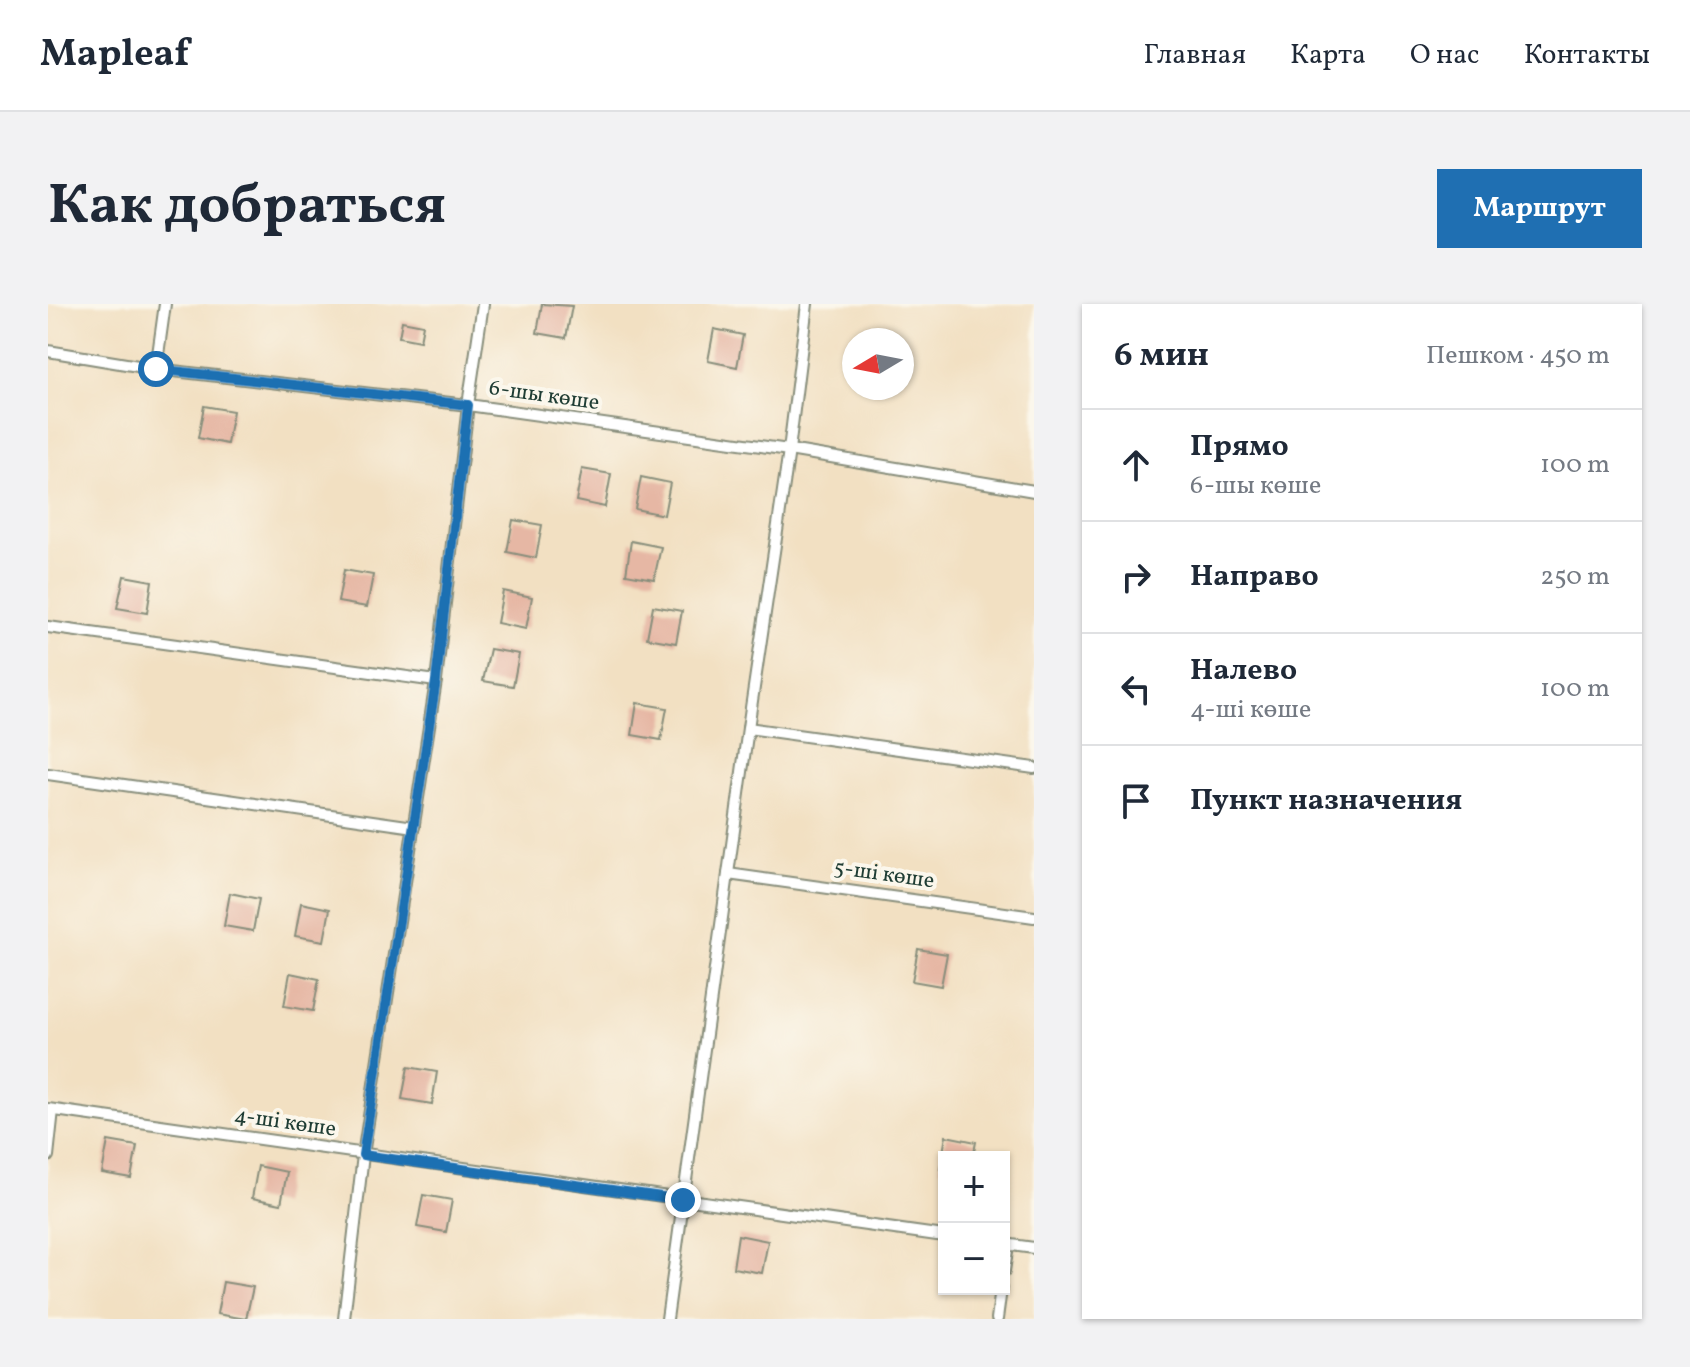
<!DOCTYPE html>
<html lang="ru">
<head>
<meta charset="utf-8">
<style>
  :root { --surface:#fff; --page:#f2f2f3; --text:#1f2937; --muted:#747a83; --line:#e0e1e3; --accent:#1f6fb2 }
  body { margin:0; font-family:Vollkorn,serif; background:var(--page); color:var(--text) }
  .controls { position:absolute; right:24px; bottom:24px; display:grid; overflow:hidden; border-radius:0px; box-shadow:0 2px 6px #0004 }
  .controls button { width:72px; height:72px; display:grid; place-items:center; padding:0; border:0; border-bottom:2px solid var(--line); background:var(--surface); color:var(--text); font:40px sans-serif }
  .compass { position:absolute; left:794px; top:24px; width:72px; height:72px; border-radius:50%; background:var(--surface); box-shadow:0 2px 6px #0004; rotate:260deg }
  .stop { position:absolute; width:24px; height:24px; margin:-18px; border:6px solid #1f6fb2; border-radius:50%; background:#fff }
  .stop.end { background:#1f6fb2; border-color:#fff; box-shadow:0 2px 8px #0008 }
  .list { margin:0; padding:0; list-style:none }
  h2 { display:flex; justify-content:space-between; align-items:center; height:104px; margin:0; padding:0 32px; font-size:34px }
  h2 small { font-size:26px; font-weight:400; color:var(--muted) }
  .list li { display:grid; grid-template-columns:52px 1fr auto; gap:24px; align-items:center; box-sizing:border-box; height:112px; padding:0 32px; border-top:2px solid var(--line) }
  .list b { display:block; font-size:30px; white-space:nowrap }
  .list p { margin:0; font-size:26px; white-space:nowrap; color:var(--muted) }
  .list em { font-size:26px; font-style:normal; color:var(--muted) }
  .icon { flex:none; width:44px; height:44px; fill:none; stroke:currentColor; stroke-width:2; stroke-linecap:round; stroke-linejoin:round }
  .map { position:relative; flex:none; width:986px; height:1015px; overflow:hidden; border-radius:0px }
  header { display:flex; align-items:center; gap:48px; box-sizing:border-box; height:112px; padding:0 40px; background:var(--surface); border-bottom:2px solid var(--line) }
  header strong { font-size:38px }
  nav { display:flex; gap:44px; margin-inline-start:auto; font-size:28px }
  .intro { display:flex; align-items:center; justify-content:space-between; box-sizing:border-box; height:192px; padding:0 48px }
  h1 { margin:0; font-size:56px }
  .button { padding:20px 36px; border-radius:0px; background:var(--accent); color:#fff; font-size:28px; font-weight:700 }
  main { display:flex; gap:48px; padding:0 48px }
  aside { flex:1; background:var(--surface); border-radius:0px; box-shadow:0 2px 6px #0004 }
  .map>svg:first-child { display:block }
  .building { fill:#e6b7a4 }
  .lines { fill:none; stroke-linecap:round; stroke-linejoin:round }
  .service-casing { stroke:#888e7b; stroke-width:14 }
  .service { stroke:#fff; stroke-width:10 }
  .route { stroke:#1f6fb2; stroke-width:10 }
  .labels { text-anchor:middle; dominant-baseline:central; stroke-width:8; stroke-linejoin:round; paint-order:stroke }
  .street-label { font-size:22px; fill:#1f3d34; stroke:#fbf7ec }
</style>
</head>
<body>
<header>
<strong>Mapleaf</strong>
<nav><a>Главная</a><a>Карта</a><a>О нас</a><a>Контакты</a></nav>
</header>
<div class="intro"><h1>Как добраться</h1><a class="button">Маршрут</a></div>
<main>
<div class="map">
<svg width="986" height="1015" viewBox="0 0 986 1015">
  <rect width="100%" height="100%" fill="#fbf7ec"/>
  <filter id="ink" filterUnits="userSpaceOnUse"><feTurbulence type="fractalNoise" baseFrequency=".0125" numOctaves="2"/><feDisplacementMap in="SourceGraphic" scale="16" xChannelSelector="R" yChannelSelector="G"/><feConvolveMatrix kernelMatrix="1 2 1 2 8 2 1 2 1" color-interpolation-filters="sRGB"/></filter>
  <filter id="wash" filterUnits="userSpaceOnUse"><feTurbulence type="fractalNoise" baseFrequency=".006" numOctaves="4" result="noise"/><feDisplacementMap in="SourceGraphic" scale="32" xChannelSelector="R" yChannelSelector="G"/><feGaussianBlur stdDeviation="1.8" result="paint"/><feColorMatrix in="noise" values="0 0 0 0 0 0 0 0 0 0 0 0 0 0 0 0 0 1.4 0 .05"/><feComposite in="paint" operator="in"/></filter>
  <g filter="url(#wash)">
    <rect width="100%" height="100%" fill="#f2e0c2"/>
    <g id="blocks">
      <g class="building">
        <polygon points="494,0 524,2 518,34 489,29"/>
        <polygon points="354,17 375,21 372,37 351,33"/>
        <polygon points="666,25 695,31 689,63 660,57"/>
        <polygon points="156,102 185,107 179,140 150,134"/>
        <polygon points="534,165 563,170 557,203 528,197"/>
        <polygon points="593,173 622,179 616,211 587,205"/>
        <polygon points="465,216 494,221 488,254 459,248"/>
        <polygon points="583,237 613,243 606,275 578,270"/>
        <polygon points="296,266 325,271 319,303 290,298"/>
        <polygon points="76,272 104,277 99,309 69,304"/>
        <polygon points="455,287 484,293 478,325 449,319"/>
        <polygon points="605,302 634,307 628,339 599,334"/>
        <polygon points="442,345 471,350 465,382 435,377"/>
        <polygon points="589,399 619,404 613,436 584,431"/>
        <polygon points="182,589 211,595 205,627 176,622"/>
        <polygon points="253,599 282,605 276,637 247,632"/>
        <polygon points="870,645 899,650 893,682 864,677"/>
        <polygon points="242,669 271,675 265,707 236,702"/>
        <polygon points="360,763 389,768 384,800 354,795"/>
        <polygon points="898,832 928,838 925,853 895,853 896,865 892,865"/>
        <polygon points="60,837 89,842 83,874 54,869"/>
        <polygon points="210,862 239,868 233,900 204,894"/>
        <polygon points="375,891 404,896 398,928 369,923"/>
        <polygon points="690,931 720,937 714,969 685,964"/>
        <polygon points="175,978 205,983 198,1015 169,1010"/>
      </g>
    </g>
  </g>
  <g filter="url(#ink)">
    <use href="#blocks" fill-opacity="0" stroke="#888e7b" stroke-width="2"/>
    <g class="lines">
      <g class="service-casing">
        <g id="service">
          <polyline points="0,47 108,65 420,101 741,146 986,187"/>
          <polyline points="108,65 117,0"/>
          <polyline points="0,323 388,377"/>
          <polyline points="700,424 986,464"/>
          <polyline points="0,470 366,523"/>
          <polyline points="680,570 986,613"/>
          <polyline points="0,805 896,932"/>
          <polyline points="0,852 5,806"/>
          <polyline points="956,940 986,944"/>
          <polyline points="956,967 960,941"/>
          <polyline points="296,1015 315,851 388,377 420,101 435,0"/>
          <polyline points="619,1015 700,424 741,146 759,0"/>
          <polyline points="949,1015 953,985"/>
        </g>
      </g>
      <use href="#service" class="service"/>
    </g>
  </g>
  <g class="lines" filter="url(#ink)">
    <polyline class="route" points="108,65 420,101 388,377 315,851 635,896"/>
  </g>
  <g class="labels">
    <g class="street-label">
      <text transform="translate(496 92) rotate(8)">6-шы көше</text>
      <text transform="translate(836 571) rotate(8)">5-ші көше</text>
      <text transform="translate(237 819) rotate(8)">4-ші көше</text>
    </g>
  </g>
</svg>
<div class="controls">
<button>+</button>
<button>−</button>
</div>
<svg class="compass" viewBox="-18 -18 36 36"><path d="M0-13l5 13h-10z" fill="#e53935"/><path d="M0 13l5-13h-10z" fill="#747a83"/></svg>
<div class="stop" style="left:108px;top:65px"></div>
<div class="stop end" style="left:635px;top:896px"></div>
</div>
<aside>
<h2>6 мин<small>Пешком · 450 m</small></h2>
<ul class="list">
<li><svg class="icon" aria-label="ahead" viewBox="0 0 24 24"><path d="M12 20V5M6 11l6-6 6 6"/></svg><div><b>Прямо</b><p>6-шы көше</p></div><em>100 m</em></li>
<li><svg class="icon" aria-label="right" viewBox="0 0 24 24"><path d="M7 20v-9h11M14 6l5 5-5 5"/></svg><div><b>Направо</b></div><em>250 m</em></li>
<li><svg class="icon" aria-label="left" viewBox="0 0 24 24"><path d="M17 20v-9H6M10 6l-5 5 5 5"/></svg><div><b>Налево</b><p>4-ші көше</p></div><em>100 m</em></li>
<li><svg class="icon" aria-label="arrive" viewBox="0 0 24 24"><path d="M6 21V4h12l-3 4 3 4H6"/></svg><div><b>Пункт назначения</b></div></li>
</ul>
</aside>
</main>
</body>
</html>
